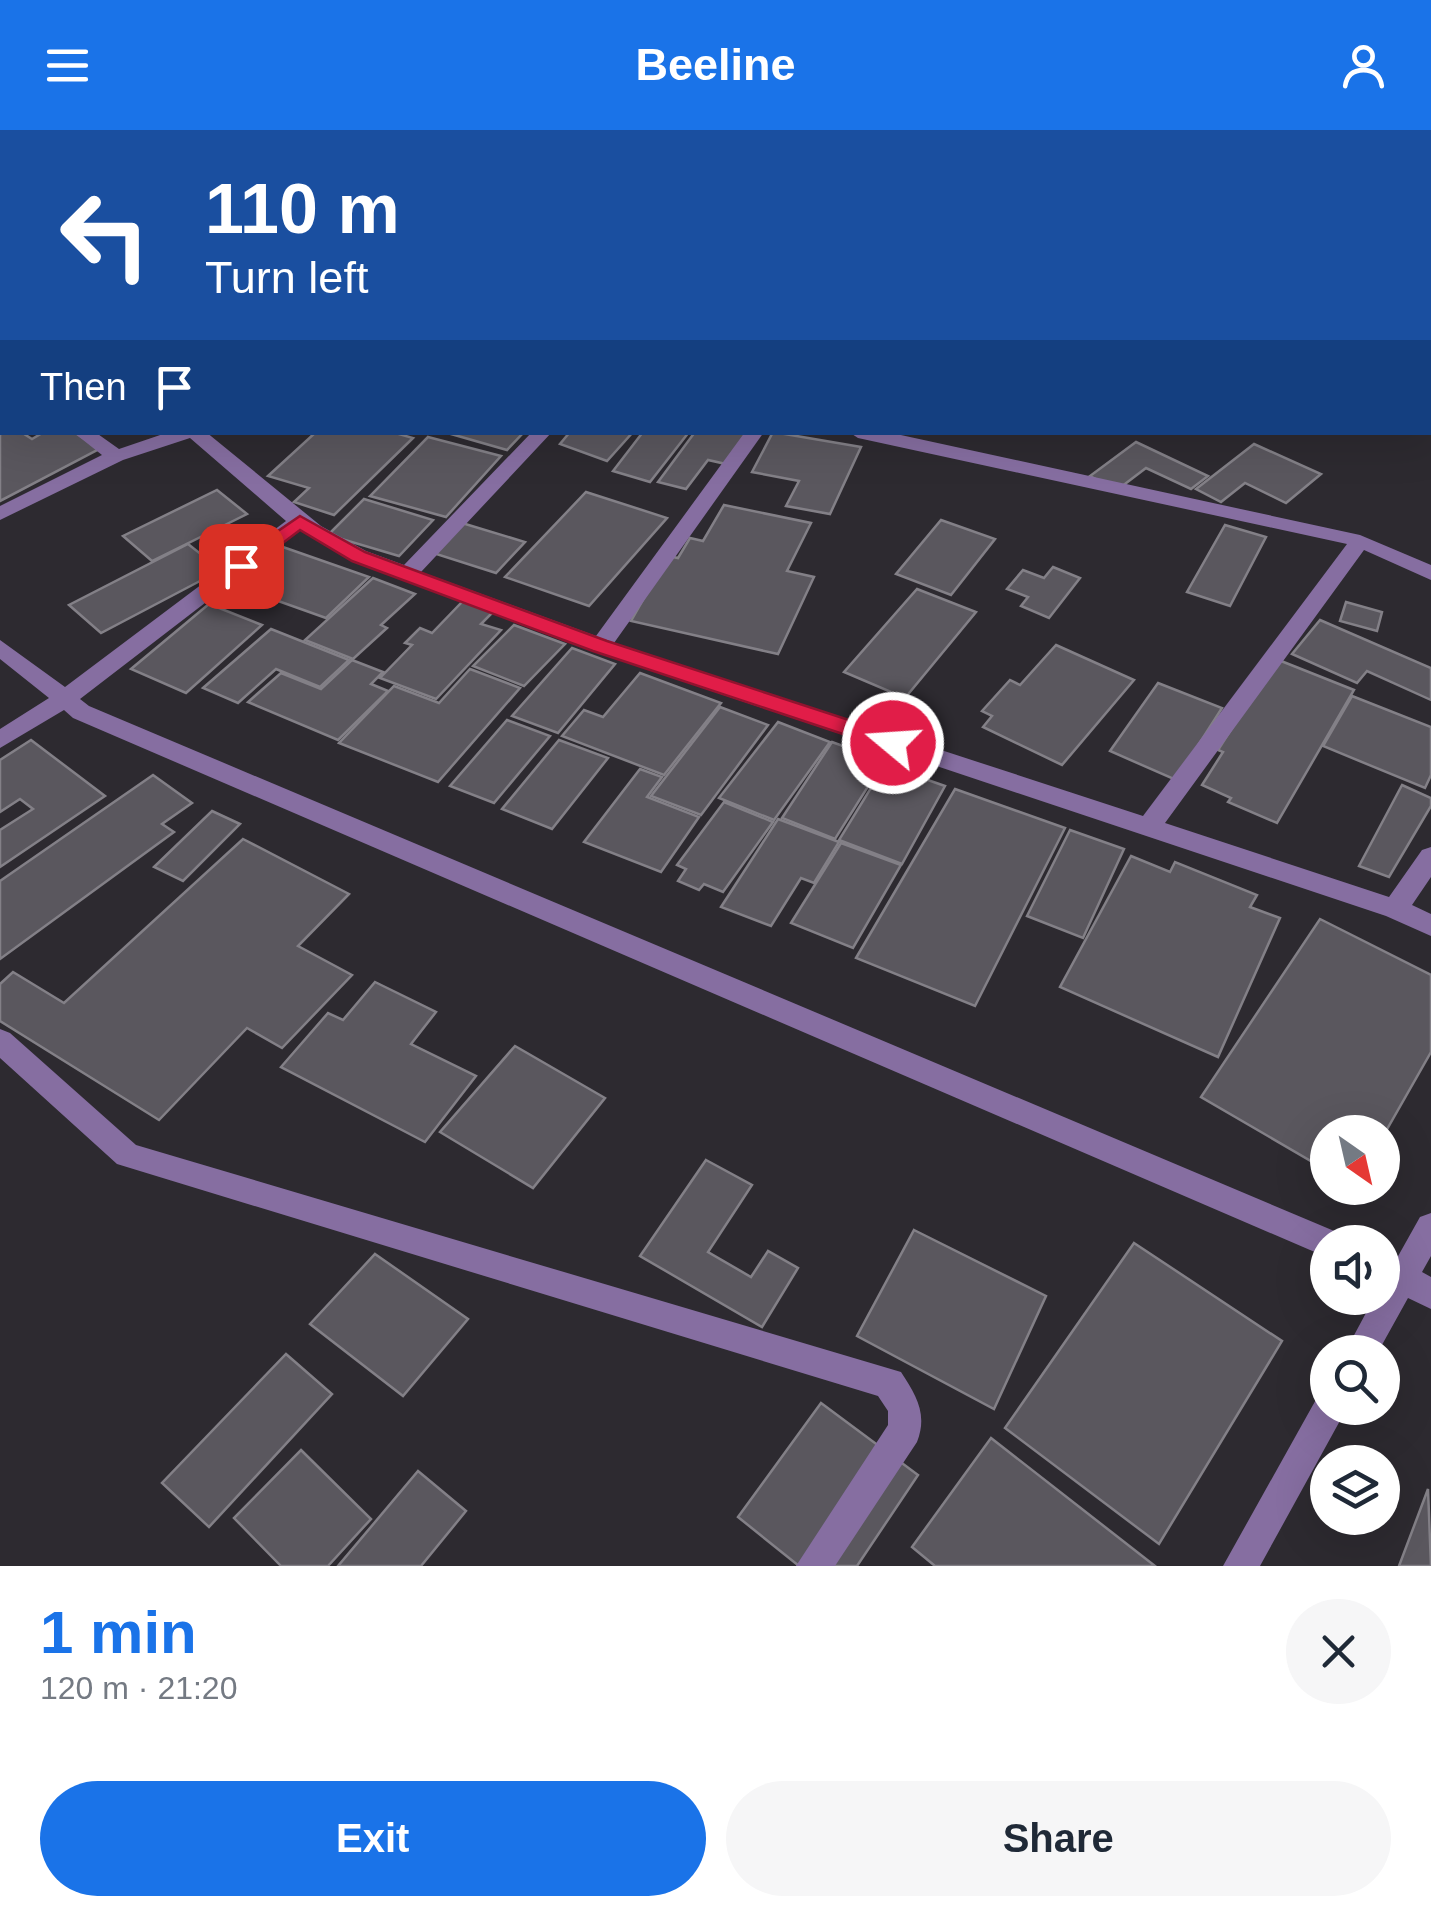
<!DOCTYPE html>
<meta charset="utf-8">
<style>
:root{--surface:#fff;--page:#f6f6f7;--text:#1f2937;--muted:#747a83;--accent:#1a73e8}
body{margin:0;font-family:Arial,sans-serif;background:var(--page);color:var(--text);height:100vh;display:flex;flex-direction:column;font-size:38px;white-space:nowrap}
*{box-sizing:border-box;margin:0}
p{font-size:32px;color:var(--muted)}
.icon{flex:none;width:55px;height:55px;fill:none;stroke:currentColor;stroke-width:2;stroke-linecap:round;stroke-linejoin:round}
.map{position:relative;height:1436px;overflow:hidden}
.drawer{display:flex;flex-direction:column;background:var(--surface);flex:1}
.drawer>*{flex:none}
.hud{position:absolute;left:0px;top:0px;width:1432px;height:305px;box-shadow:0 10px 40px #0002;background:#1a4fa0;color:#fff;overflow:hidden}
.needle{width:65px;rotate:146deg}
.buttons{position:absolute;left:1310px;top:985px;display:grid;gap:20px}
.buttons a{display:grid;place-items:center;width:90px;height:90px;border-radius:50%;background:var(--surface);box-shadow:0 10px 40px #0002;font-size:50px}
.pin{position:absolute;display:grid;place-items:center;width:85px;height:85px;color:#fff;margin:-42px;border-radius:20px;box-shadow:0 5px 15px #0006}
.me{position:absolute;width:110px;margin:-55px;rotate:288deg;stroke-linejoin:round;filter:drop-shadow(0 0 8px #0008)}
.turn{display:flex;align-items:center;gap:35px;height:210px;padding:0 40px;font-size:45px}
.turn .icon{width:130px;height:130px;stroke-width:2.5}
.turn b{display:block;font-size:70px;line-height:85px}
.then{display:flex;align-items:center;height:95px;padding:0 40px;background:#0003;gap:20px;font-size:38px}
.round{display:grid;place-items:center;flex:none;width:105px;height:105px;border-radius:52px;background:var(--page)}
.headline{display:flex;align-items:center;justify-content:space-between;height:170px;padding:0 40px}
h1{font-size:60px;font-weight:600;line-height:75px;color:var(--accent)}
.cta{display:flex;gap:20px;margin-top:auto;padding:20px 40px}
.cta a{flex:1;height:115px;border-radius:60px;background:var(--accent);color:#fff;font-size:40px;font-weight:600;line-height:115px;text-align:center}
.cta a+a{background:var(--page);color:var(--text)}
header{display:flex;justify-content:space-between;align-items:center;height:130px;padding:0 40px;background:var(--accent);color:#fff;font-size:45px;font-weight:600}
.map>svg:first-child{display:block}
</style>
<header><svg class="icon" aria-label="menu" viewBox="0 0 24 24"><path d="M4 6h16M4 12h16M4 18h16"/></svg>Beeline<svg class="icon" aria-label="person" viewBox="0 0 24 24"><circle cx="12" cy="8" r="4"/><path d="M4 21q1-7 8-7t8 7"/></svg></header>
<div class="map">
<svg width="1431" height="1436" viewBox="0 0 1431 1436">
<rect width="100%" height="100%" fill="#2d2a30"/>
<!-- building -->
<g fill="#5a575e" stroke="#838087" stroke-width="2.5">
<path d="M21,302L32,309L44,302H74L99,319L0,371V304Z"/>
<path d="M316,302H392L413,308L334,385L294,372L309,358L268,346Z"/>
<path d="M444,302H524L507,320Z"/>
<path d="M570,302H633L607,331L560,314Z"/>
<path d="M643,302H689L650,352L613,341Z"/>
<path d="M695,302H749L726,334L708,330L686,359L658,352Z"/>
<path d="M773,302L861,317L830,384L786,376L799,351L752,342Z"/>
<path d="M428,307L501,326L446,387L370,366Z"/>
<path d="M1136,312L1208,346L1191,359L1146,338L1117,360L1090,346Z"/>
<path d="M1254,314L1321,344L1286,373L1245,353L1221,372L1196,359Z"/>
<path d="M217,360L247,384L152,431L123,406Z"/>
<path d="M586,362L667,388L589,476L505,447Z"/>
<path d="M364,369L433,390L399,426L328,405Z"/>
<path d="M724,375L811,393L787,441L814,447L778,524L631,491L668,426L678,428L690,408L703,411Z"/>
<path d="M941,390L995,409L951,465L896,444Z"/>
<path d="M462,393L525,412L496,443L433,423Z"/>
<path d="M1225,395L1266,407L1230,476L1187,462Z"/>
<path d="M188,414L207,429L235,422L238,431L101,503L69,475Z"/>
<path d="M280,416L369,447L326,488L236,456Z"/>
<path d="M1053,437L1080,448L1049,488L1021,476L1028,467L1007,459L1023,440L1044,448Z"/>
<path d="M373,448L415,464L381,495L387,498L353,529L305,510Z"/>
<path d="M917,459L976,482L905,568L844,542Z"/>
<path d="M463,471L493,482L481,494L501,500L436,569L380,548L412,515L405,513L420,498L432,503Z"/>
<path d="M1346,472L1382,482L1377,501L1340,491Z"/>
<path d="M209,474L262,495L186,563L131,539Z"/>
<path d="M1320,490L1431,538V570L1367,541L1357,553L1292,524Z"/>
<path d="M514,495L565,514L524,556L473,536Z"/>
<path d="M271,499L349,530L320,557L276,539L238,573L203,558Z"/>
<path d="M1056,515L1134,550L1062,635L983,597L992,586L982,581L1010,550L1020,555Z"/>
<path d="M572,518L615,534L558,603L512,586Z"/>
<path d="M1276,529L1354,560L1277,693L1228,672L1231,668L1202,655L1223,622L1218,620Z"/>
<path d="M352,530L383,542L371,554L388,561L338,610L248,572L281,543L321,559Z"/>
<path d="M470,539L520,558L438,652L339,613L394,556L439,573Z"/>
<path d="M640,543L721,573L664,645L562,606L584,580L603,587Z"/>
<path d="M1158,553L1222,578L1176,650L1110,621Z"/>
<path d="M1352,566L1431,597V645L1425,658L1323,616Z"/>
<path d="M720,577L768,595L701,685L651,666Z"/>
<path d="M507,590L550,606L494,673L450,656Z"/>
<path d="M778,592L830,612L774,690L719,668Z"/>
<path d="M31,610L105,666L0,737V700L33,679L20,669L0,682V630Z"/>
<path d="M559,610L608,628L552,699L502,679Z"/>
<path d="M832,612L884,631L835,709L782,688Z"/>
<path d="M885,635L945,656L902,734L839,710Z"/>
<path d="M640,639L662,647L647,667L699,687L661,742L584,712Z"/>
<path d="M153,645L192,673L162,694L174,702L0,829V751Z"/>
<path d="M1402,655L1431,668V676L1389,747L1359,736Z"/>
<path d="M955,659L1065,698L975,876L856,828Z"/>
<path d="M724,672L773,692L723,762L704,754L699,760L678,751L686,739L677,735Z"/>
<path d="M212,681L240,694L183,751L154,737Z"/>
<path d="M778,689L839,712L814,753L801,748L771,796L721,777Z"/>
<path d="M1070,700L1124,719L1083,808L1027,786Z"/>
<path d="M243,709L349,764L298,816L352,845L282,918L247,898L159,990L0,891V854L13,842L64,873Z"/>
<path d="M841,713L901,735L853,818L791,793Z"/>
<path d="M1131,726L1170,742L1175,732L1257,765L1250,777L1280,788L1218,927L1060,857Z"/>
<path d="M1320,789L1431,845V922L1382,1008V1002H1328V1041L1201,967Z"/>
<path d="M375,852L436,882L411,914L476,946L425,1012L281,937L328,883L343,890Z"/>
<path d="M515,916L605,968L533,1058L440,1002Z"/>
<path d="M706,1030L752,1055L708,1122L751,1147L768,1121L798,1138L762,1197L640,1126Z"/>
<path d="M914,1100L1046,1166L994,1279L857,1206Z"/>
<path d="M1134,1113L1282,1211L1159,1414L1005,1298Z"/>
<path d="M375,1124L468,1189L403,1266L310,1194Z"/>
<path d="M286,1224L332,1264L209,1397L162,1353Z"/>
<path d="M821,1273L918,1345L857,1436H799L738,1387Z"/>
<path d="M991,1308L1155,1436H935L912,1417Z"/>
<path d="M301,1320L371,1389L328,1436H281L234,1388Z"/>
<path d="M418,1341L466,1381L421,1436H338Z"/>
<path d="M1428,1359L1431,1436H1399Z"/>
</g>
<g fill="none" stroke-linecap="round" stroke-linejoin="round">
<!-- minor -->
<g fill="#866ea1" fill-rule="evenodd">
<path d="M561,0H589L590,2H562Z"/>
<path d="M1225,0H1243L1244,2H1226Z"/>
<rect x="0" y="13" width="2" height="8"/>
<path d="M1431,37V47L1430,48V38Z"/>
<rect x="1430" y="219" width="1" height="10"/>
<rect x="0" y="241" width="2" height="12"/>
<path d="M73,302H95L119,319L169,302H206L321,396L366,421L404,435L532,302H552L421,442L596,506L745,302H764L614,513L1143,686L1347,414L858,308L849,302H887L1360,405L1431,435V450L1364,420L1165,693L1389,767L1422,720L1431,717V747L1412,775L1431,784V806L1386,786L592,521L352,431L300,400L80,569L89,576L1339,1103L1343,1112H1328V1127L1317,1123L73,588L64,580L0,618V599L49,568L0,529V510L65,557L286,391L190,308L123,330L0,390V376L102,325Z"/>
<path d="M0,899L10,903L136,1015L901,1242C916,1265 928,1284 917,1312L835,1436H796L888,1295V1281L878,1266L117,1034L0,928Z"/>
<path d="M1431,1083V1126L1422,1142L1431,1147V1179L1408,1168L1378,1222H1345L1374,1168H1382V1122L1397,1128L1420,1087Z"/>
<path d="M1328,1263V1278H1347L1260,1436H1223L1318,1266Z"/>
</g>
</g>
<!-- route -->
<path fill="#e11d48" stroke="#92132f" stroke-width="2.5" d="M300,386L365,422L607,511L901,607L904,613L893,620L885,618L593,521L352,431L300,400L247,440H234V431Z"/>
</svg>
<div class="buttons">
<a><svg class="needle" viewBox="-14 -14 28 28"><path d="M0-13l5 13h-10z" fill="#e53935"/><path d="M0 13l5-13h-10z" fill="#747a83"/></svg></a>
<a><svg class="icon" aria-label="sound" viewBox="0 0 24 24"><path d="M4 9h4l5-4v14l-5-4H4zM17 9q2 3 0 6"/></svg></a>
<a><svg class="icon" aria-label="search" viewBox="0 0 24 24"><circle cx="10" cy="10" r="6"/><path d="M15 15l6 6"/></svg></a>
<a><svg class="icon" aria-label="layers" viewBox="0 0 24 24"><path d="M12 4l9 5-9 5-9-5zM3 14l9 5 9-5"/></svg></a>
</div>
<div class="pin" style="left:241px;top:436px;background:#d93025"><svg class="icon" aria-label="arrive" viewBox="0 0 24 24"><path d="M6 21V4h12l-3 4 3 4H6"/></svg></div>
<svg class="me" style="left:893px;top:613px" viewBox="-20 -20 40 40"><circle r="17" fill="#e11d48" stroke="#fff" stroke-width="3"/><path d="M0-11L8 9 0 5-8 9z" fill="#fff"/></svg>
<div class="hud">
<div class="turn"><svg class="icon" aria-label="left" viewBox="0 0 24 24"><path d="M17 20v-9H6M10 6l-5 5 5 5"/></svg><div><b>110 m</b>Turn left</div></div>
<div class="then">Then<svg class="icon" aria-label="arrive" viewBox="0 0 24 24"><path d="M6 21V4h12l-3 4 3 4H6"/></svg></div>
</div>
</div>
<section class="drawer">
<div class="headline"><div><h1>1 min</h1><p>120 m · 21:20</p></div><a class="round"><svg class="icon" aria-label="close" viewBox="0 0 24 24"><path d="M6 6l12 12M18 6L6 18"/></svg></a></div>
<div class="cta"><a>Exit</a><a>Share</a></div>
</section>
